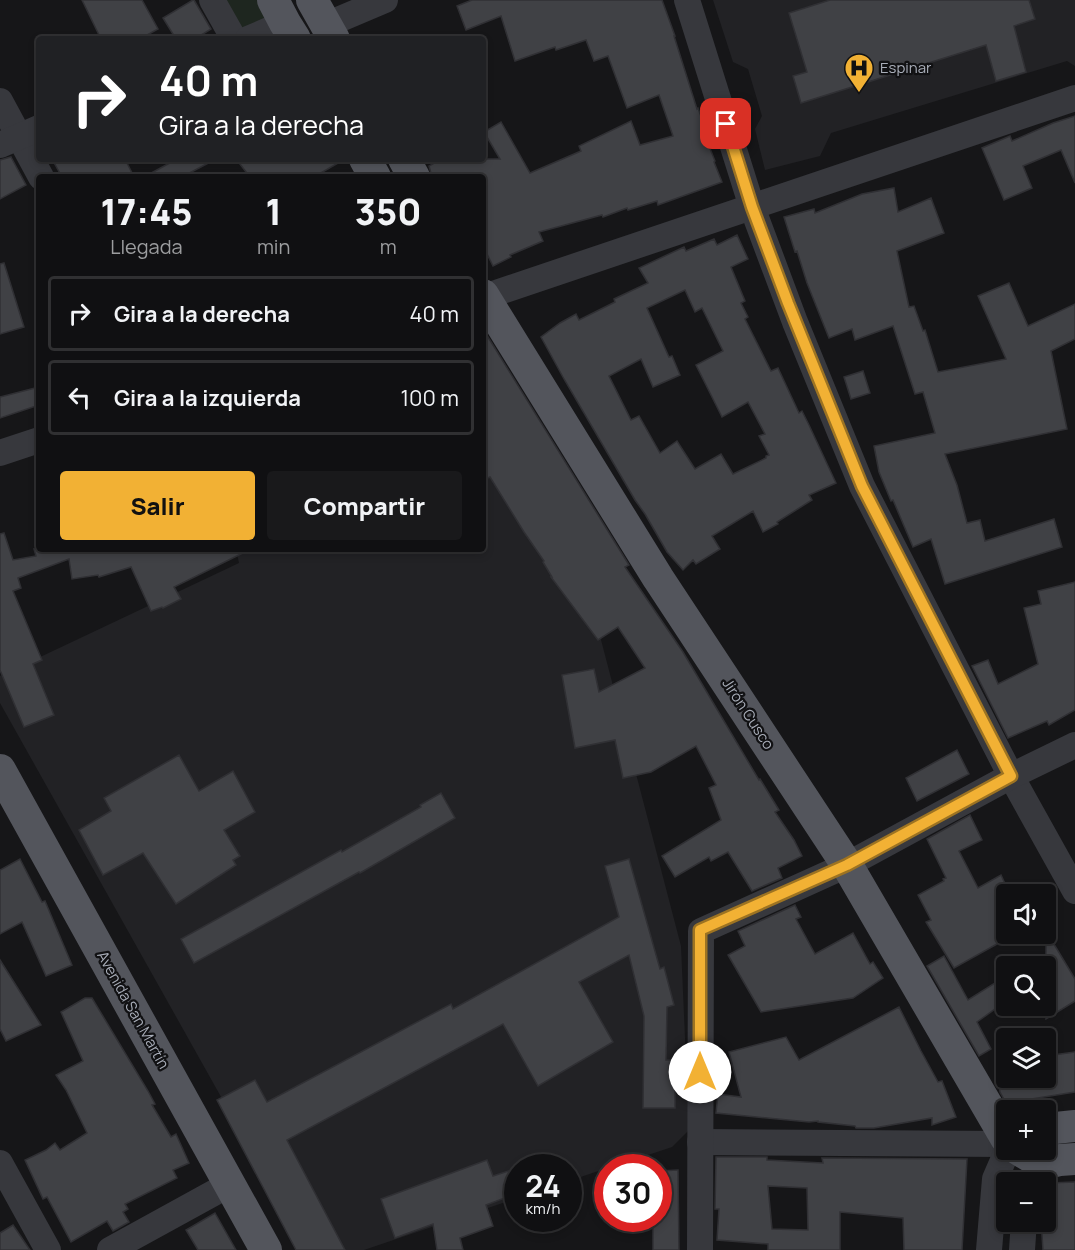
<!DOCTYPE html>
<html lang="es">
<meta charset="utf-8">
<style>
:root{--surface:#101012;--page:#19191b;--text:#f1f3f6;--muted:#9c9d9f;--line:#303032;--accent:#f2b134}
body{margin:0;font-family:Manrope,sans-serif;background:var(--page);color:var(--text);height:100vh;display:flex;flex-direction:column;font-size:22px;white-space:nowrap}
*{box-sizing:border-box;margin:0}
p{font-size:20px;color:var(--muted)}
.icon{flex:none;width:33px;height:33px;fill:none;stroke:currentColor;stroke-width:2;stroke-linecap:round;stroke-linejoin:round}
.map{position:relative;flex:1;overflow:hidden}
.panel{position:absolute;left:36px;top:174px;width:450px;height:378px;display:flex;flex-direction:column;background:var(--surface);border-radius:6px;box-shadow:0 3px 9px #0003,0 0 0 2px var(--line)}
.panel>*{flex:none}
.top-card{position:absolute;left:36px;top:36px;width:450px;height:126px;border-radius:6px;box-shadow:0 3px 9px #0003,0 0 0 2px var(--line);background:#202124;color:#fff;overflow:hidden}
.buttons{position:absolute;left:996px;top:884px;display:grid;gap:12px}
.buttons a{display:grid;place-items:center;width:60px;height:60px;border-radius:6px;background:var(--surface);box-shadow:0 3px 9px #0003,0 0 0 2px var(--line);font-size:30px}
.speed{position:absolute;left:504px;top:1154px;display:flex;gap:12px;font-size:30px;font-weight:700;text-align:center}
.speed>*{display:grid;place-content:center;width:78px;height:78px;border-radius:50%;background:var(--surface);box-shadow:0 3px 9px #0003,0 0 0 2px var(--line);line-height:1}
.speed small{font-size:15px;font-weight:400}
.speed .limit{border:9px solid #d22;background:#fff;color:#111}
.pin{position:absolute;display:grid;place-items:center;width:51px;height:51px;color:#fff;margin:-26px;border-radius:12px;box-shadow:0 3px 9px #0006}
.me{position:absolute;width:66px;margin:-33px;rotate:0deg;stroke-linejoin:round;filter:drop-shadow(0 0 4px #0008)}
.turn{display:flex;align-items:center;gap:21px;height:126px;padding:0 24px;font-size:27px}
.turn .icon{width:78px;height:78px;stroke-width:2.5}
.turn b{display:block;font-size:42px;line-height:51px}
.eta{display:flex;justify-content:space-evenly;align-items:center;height:102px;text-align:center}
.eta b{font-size:36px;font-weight:800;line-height:42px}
.primary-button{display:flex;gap:12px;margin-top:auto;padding:12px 24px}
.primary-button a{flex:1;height:69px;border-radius:6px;background:var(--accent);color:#111;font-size:24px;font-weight:800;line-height:69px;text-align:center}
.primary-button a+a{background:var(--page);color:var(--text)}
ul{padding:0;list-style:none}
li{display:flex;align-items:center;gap:18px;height:75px;margin:0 12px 9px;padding:0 12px;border:3px solid var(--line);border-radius:6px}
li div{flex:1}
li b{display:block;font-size:22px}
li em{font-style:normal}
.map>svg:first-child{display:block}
</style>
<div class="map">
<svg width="1075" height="1250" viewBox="0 0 1075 1250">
<rect width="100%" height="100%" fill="#161618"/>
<!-- built -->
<g fill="#222225">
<path d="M713,0H1075V66L1067,61L831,133L820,156L765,170L755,129L762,116L748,69L733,62Z"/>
<path d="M483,447L600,636L681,946L689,1130L672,1147L612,1167H608L607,1168L569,1181L568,1167H518L517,1198L364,1250H307L0,703V676L239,563L236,549H483Z"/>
</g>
<!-- park -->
<path fill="#1e261f" d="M219,0H265L272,16L237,32Z"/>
<!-- building -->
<g fill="#404145" stroke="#303034" stroke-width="1.5" fill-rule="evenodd">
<path d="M82,0H142L158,29L140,39H101Z"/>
<path d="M193,0H194L211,29L195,39H176L163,18Z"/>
<path d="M472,0H662L675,36H674L697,109L698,108L704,125L701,126L715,161L714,162L722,182L658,205L657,201L628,210L627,208L603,217L602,215L539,232L543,241L510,255L511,257L493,266L483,246V177H432L429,166L441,159H500L484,132L501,122L530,173L581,151L579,146L631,121L640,145L673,136L659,95L627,108L608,56L594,61L586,40L556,50L555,47L515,61L501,16L466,30L457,6Z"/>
<path d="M830,0H1029L1035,19L1014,26L1026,72L996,81L986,45L801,103L793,76L807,72L789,13Z"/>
<path d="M1075,116V183L1061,150L1023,166L1032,188L1004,200L982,148L1010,136L1012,141L1053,123Z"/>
<path d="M11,157L26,185L0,199V160Z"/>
<path d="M52,159H125L134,177H62Z"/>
<path d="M177,159H216L182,177H144Z"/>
<path d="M236,159H345L314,177H250Z"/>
<path d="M894,188L898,212L931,198L944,233L897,251L909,307L914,306L923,331L925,330L938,372L1006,359L978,296L1009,283L1028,326L1075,304V339L1051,351L1067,429L945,454L957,485L967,523L980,520L985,541L1054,519L1062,547L945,584L931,539L913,547L893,500L891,501L879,472L874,446L935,433L923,392L915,394L893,326L855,340L852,329L829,338L807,283L797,251L795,252L784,217L814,209L815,213L862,194Z"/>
<path d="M737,235L748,259L731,267L745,301L741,303L748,317L745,319L771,371L778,368L799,413L802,411L809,425L836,483L809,495L812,500L777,522L778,524L763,532L753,511L712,536L720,549L696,564L693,560L683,570L667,552L645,514L635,500L564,379L541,337L560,323L576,314L579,320L615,302L614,299L648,283L639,268L684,247L686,251L714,239L717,245ZM685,290L695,312L702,308L723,351L696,365L722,417L748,402L765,434L759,436L769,455L766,456V458L733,474L721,454L695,469L677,441L660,453L639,416L631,420L609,376L641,359L653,387L680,375L672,356L669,357L647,308Z"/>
<path d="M4,263L24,327L0,334V264Z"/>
<path d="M483,329L629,565L625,567L683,652L759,780L760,779L779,810L775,812L794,840L802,856L778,868L782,878L752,891L728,852L711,861L709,857L675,877L662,856L721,820L709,788L716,785L696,746L651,772L623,778L615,740L575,748L562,675L594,669L599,692L645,668L618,627L598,640L551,577H552L543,562L544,561L524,532L490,477L483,480Z"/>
<path d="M863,371L870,393L851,399L844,377Z"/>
<path d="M39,387V405L0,418V397Z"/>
<path d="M4,533L13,560L36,556L34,549H251L174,587L181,599L163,608L162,607L151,611L131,567L99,577L98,575L72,579L69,559L18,578L21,588L13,591L42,660L33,664L54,715L24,727L0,670V534Z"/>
<path d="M1075,582V710L1049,725L1047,721L1008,738L972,666L988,660L998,684L1038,664L1024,608L1041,604L1038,591Z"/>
<path d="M957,750L969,774L917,801L906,778Z"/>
<path d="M179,755L199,791L233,771L255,812L224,830L240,856L233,860L236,865L176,904L143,853L103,875L79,830L111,811L104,798Z"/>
<path d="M441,793L455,818L360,873L359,872L194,963L181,939L341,850L342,852L421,807L420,805Z"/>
<path d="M970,815L982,840L959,851L978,888L1001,875L1006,886V939L954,968L926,922L931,920L918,895L944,881L943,879L946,878L927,839Z"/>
<path d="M20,859L42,902L45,901L72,965L46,976L22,922L0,934V870Z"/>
<path d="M629,859L660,969L664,967L674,1005L667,1007L666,1060H675V1108H643L644,1016L629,955L579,982L613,1042L538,1086L503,1024L287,1140L345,1250H296L217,1100L255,1080L267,1102L451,1004L453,1009L619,917L605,866Z"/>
<path d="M795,905L801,917L796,919L815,954L853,933L870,964L873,962L883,978L853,998L761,1012L728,955L745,946L738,931Z"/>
<path d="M1046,931L1075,979V1001L1046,1019Z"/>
<path d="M944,956L968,1000L1006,976V1001L977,1022L991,1049L979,1056L927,966Z"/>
<path d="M0,960L41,1025L6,1041L0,1029Z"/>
<path d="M85,998H92L148,1091L155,1104L152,1105L171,1137L176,1134L189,1163L173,1170L177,1178L125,1204L128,1209L123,1212L129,1222L113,1231L107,1221L71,1242L47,1197L43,1199L25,1160L46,1150L55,1143L60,1150L87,1133L66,1090L56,1075L83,1061L61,1012Z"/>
<path d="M899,1007L921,1051L938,1082L942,1081L956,1117L932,1125V1118L874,1128H856L855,1126L818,1122V1121L809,1122L716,1113L718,1094L741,1097L729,1052L786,1037L799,1060Z"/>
<path d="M1075,1052V1092L1006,1103L1000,1092L998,1077H1046V1056Z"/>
<path d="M716,1157H767V1160L823,1163L822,1158L967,1159L962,1250H904L903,1218L840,1212V1250H768V1244L717,1240L719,1209H715ZM768,1186L807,1188L808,1230L772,1229Z"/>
<path d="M487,1160L493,1176L518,1168V1193L486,1205L493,1226L460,1238L463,1250H437L433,1224L395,1238L381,1199Z"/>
<path d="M678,1170L679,1250H653V1218H658V1171Z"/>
<path d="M1075,1182V1250H1043L1041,1221H1046V1186L1048,1183Z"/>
<path d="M215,1213L236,1250H198L186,1230Z"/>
<path d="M13,1225L30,1250H0V1233Z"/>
</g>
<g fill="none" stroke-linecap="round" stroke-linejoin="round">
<!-- minor -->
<g stroke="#37383d" stroke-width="26">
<path d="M212,0L234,39"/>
<path d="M687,0L752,207L795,322L862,486L1011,776L1075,891"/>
<path d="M326,25L385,0"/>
<path d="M248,39L285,23"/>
<path d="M0,101L41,177"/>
<path d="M0,145L39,128"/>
<path d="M484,297L1075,98"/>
<path d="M0,453L39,440"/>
<path d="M700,1142L1006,1144"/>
<path d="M0,1163L48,1250"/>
<path d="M1030,1182L1043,1164"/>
<path d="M110,1250L230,1184"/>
<path d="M700,1250L701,931L847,865L1011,776L1075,745"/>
<path d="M989,1250L995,1179L1008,1149"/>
<path d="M1022,1250L1024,1221"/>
</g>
<!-- major -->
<g stroke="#53555c" stroke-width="32">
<path d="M273,0L285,23L295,39"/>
<path d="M312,0L334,39"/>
<path d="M365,159L375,177"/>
<path d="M404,159L414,177"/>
<path d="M483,295L658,578L847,865L1006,1138"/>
<path d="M0,770L266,1250"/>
<path d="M1046,1129L1075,1126"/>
<path d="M1018,1149L1043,1164L1060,1160L1075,1159"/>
</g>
</g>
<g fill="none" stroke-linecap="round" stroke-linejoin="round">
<!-- route casing -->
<g stroke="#9d7322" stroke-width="15">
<path id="route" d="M700,1072V930L847,865L1011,776L862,486L788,303L752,207L726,124"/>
</g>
<!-- route -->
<use href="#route" stroke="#f2b134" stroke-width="10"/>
</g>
<!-- icons -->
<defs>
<g id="hospital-pin" transform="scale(1.5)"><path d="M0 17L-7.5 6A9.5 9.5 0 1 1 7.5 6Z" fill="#f2b134" stroke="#111113"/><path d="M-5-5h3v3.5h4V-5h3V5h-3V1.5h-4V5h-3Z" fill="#111"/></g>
</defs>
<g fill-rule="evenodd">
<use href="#hospital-pin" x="859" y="68"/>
</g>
<g text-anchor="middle" stroke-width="4.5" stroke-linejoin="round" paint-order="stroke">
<!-- poi labels -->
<g font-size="15" fill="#a8adb8" stroke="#111113" text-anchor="start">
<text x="880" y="73">Espinar</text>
</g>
<!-- street labels -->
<g font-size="15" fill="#a8adb8" stroke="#111113">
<text transform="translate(748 714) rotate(57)" y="5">Jirón Cusco</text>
<text transform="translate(133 1010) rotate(61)" y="5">Avenida San Martín</text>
</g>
</g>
</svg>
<div class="buttons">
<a><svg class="icon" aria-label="sound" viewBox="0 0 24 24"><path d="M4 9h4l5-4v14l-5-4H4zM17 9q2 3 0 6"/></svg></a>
<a><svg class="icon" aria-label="search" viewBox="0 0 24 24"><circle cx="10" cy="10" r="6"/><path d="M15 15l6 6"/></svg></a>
<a><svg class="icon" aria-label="layers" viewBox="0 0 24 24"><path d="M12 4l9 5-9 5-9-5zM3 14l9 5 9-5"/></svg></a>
<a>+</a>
<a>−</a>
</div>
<div class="speed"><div>24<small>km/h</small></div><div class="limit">30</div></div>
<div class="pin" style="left:726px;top:124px;background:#d93025"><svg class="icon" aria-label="arrive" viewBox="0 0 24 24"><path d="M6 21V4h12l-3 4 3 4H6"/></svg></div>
<svg class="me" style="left:700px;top:1072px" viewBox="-20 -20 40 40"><circle r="19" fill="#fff"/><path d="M0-13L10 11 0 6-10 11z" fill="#f2b134"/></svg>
<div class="top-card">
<div class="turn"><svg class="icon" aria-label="right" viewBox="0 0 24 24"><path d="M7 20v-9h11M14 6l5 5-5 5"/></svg><div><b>40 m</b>Gira a la derecha</div></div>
</div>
<section class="panel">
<div class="eta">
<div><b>17:45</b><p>Llegada</p></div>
<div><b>1</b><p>min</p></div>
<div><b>350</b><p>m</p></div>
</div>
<ul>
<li><svg class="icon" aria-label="right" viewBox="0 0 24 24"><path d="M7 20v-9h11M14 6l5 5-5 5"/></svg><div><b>Gira a la derecha</b></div><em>40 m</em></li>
<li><svg class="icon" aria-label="left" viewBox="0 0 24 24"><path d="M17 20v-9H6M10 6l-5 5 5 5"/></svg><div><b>Gira a la izquierda</b></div><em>100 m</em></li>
</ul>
<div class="primary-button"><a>Salir</a><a>Compartir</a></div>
</section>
</div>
